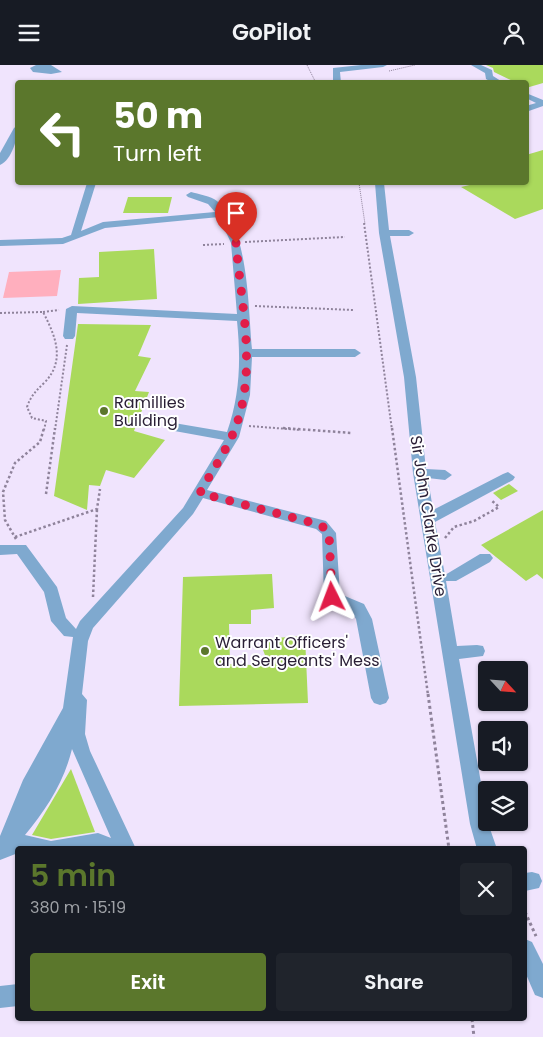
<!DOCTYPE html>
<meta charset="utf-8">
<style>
:root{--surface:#171b24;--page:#20242c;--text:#f1f3f6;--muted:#9ea1a6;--accent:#5b772c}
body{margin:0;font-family:Poppins,sans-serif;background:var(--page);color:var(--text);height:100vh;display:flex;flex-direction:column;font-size:19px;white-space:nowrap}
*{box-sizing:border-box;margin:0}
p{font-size:16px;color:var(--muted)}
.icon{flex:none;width:28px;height:28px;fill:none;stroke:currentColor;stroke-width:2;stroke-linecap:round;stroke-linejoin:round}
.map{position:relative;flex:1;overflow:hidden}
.panel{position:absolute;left:15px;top:781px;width:512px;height:175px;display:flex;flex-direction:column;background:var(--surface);border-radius:5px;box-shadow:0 1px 4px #0004}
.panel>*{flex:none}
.banner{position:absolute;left:15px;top:15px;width:514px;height:105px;border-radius:5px;box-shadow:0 1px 4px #0004;background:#5b772c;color:#fff;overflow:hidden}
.needle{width:32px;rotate:116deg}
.fabs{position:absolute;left:478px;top:596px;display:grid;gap:10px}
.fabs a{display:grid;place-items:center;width:50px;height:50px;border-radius:5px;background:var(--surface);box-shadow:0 1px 4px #0004;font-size:25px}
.pin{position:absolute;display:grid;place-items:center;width:42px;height:42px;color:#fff;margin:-51px -21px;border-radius:50% 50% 50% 0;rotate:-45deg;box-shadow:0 0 5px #0007}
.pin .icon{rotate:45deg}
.me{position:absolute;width:55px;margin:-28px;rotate:357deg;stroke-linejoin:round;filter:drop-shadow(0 0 4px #0008)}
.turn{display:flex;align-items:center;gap:18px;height:105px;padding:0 15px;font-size:22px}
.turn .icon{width:65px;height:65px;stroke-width:2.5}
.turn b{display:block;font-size:35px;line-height:42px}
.round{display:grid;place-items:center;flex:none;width:52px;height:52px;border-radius:5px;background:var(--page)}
.head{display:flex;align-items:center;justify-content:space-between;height:85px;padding:0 15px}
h1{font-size:30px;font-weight:600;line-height:38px;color:var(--accent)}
.primary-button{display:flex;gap:10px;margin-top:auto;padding:10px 15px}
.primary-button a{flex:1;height:58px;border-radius:5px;background:var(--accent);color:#fff;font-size:20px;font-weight:600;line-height:58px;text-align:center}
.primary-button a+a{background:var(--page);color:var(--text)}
header{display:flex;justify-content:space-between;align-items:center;height:65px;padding:0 15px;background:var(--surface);font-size:22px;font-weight:600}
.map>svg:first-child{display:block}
</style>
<header><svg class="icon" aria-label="menu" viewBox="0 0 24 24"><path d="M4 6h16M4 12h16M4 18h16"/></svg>GoPilot<svg class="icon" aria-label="person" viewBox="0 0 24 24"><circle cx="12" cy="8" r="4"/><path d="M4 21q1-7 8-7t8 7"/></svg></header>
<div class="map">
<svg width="543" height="972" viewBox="0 0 543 972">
<rect width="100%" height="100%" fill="#f0e4fd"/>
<!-- green -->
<path fill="#ffafbe" d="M61,205L57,231L3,233L9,207Z"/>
<!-- building -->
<g fill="#aad95c">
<path d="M486,0H543V18L526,23V18H517L494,7L493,3Z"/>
<path d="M543,85V144L515,154L461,122L478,118H526V90Z"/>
<path d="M128,132H172L168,148H123Z"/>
<path d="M154,184L157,234L78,239L79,213L99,212V187Z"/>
<path d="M78,259L151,260L138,291L151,293L135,326L149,327L134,366L165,375L134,413L106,405L100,421L89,420L87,445L54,431Z"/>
<path d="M509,419L518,426L501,435L493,428Z"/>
<path d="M543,445V514L537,509L526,516L481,480Z"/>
<path d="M272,509L274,543L251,545V559H229L230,599L269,601L259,574L305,571L308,638L179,641L183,512Z"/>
<path d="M71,704L95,767L51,774L32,770Z"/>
</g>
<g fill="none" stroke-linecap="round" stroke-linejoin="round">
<!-- path-far3 -->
<g stroke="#8f839b" stroke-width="1" stroke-dasharray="1 1" stroke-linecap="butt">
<path d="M307,0L316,18"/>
<path d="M389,6L415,0"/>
<path d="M359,118L365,159"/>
</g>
<!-- path-far2 -->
<g stroke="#8f839b" stroke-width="2" stroke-dasharray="2 2" stroke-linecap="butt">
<path d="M364,158L392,365"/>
<path d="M245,177L345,172"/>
<path d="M203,180L224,179"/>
<path d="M255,241L353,245"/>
<path d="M43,247L59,245"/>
<path d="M0,248L43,247C55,270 66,295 45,317C37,325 31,330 27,342L32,353L46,356L44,365"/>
<path d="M249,361L301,365"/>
<path d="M55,365L67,280"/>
</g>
<!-- path-far1 -->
<g stroke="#8f839b" stroke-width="2.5" stroke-dasharray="2.5 2.5" stroke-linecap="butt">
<path d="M283,363L352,368"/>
<path d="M392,363L428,630"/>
<path d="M46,429L55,363"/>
<path d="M15,472L97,444L100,424"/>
<path d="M445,473L454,462L474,456L499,442L491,435"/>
<path d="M16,474L5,455L3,427L15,398L40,377L44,363"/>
<path d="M93,532L97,444"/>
</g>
<!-- path -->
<g stroke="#8f839b" stroke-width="3" stroke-dasharray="3 3" stroke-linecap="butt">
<path d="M428,629L449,784"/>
<path d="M525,847L536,871"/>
<path d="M472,954L474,972"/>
</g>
<!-- minor -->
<g fill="#7fa9cf" fill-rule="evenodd">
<path d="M36,0H51L62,7L51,9L33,7L30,3Z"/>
<path d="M361,0H387L383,2L340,7L341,18H333V3Z"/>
<path d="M471,0H481L492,5L493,11L504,18H493L486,14L485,8Z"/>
<path d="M122,15H128L129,18H121Z"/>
<path d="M526,28L543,35V41L526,47V41L536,38L526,33Z"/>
<path d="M18,60C18,72 12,95 0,100V88L14,63Z"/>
<path d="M87,118H96L81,166L103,157L215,147L208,139L188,132L186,130L191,127C198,129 211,131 217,136C249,164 248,243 252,284H355L361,288L355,292H252L250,330L239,372L207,425L326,456L336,468L340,529L364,539L372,554L389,633L386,638L380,640L374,638L371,633L356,554C349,541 331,544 324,532L322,469L316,464L203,433L193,449L93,563L88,576L82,629L87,635L85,669L90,686L136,784H18V788L0,795V771L23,715L63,643L73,572L64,571L51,556L44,527L17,489L0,490V480H26L57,522L66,553L76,564L80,556L183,443L224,375L169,365L167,362L169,359L174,358L227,367C240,330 241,295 237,256L77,248L75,271L73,274H65L63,271L66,244L72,241L237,249L231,178L219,152L105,163L63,179L0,181V175L62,173L71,170ZM72,684L111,773L98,768L51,776L25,770C46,745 64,717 72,684Z"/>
<path d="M375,118H384L389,165H409L414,168L409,171H390L416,312L426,404L445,405L452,410L445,415L428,413L433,445L503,409L508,407L515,412L513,415L435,457L445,510L480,489H490L493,493L490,497L456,516H446L457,581L477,580L483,581L485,586L483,591L459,594L486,746V758H488L497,784H477L470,759L413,408L404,312L379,168Z"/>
<path d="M532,807L539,809L542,816L539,823L525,826V808Z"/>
<path d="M525,874L532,877L543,899V933L535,930L525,907Z"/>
<path d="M18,919V941L0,943V921Z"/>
</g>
</g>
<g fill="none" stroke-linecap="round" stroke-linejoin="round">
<!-- route -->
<path stroke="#e11d48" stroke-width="9" stroke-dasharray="0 16.2" d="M236,178C241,240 259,311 232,371C223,391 210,409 200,428L321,460L329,468L332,532"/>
</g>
<!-- markers -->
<g fill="#5b772c" stroke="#fff" stroke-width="2">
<circle cx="104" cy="346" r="5"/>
<circle cx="205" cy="586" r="5"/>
</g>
<g text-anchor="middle" stroke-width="4" stroke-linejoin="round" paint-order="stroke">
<!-- poi labels -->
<g font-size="16" fill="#291e35" stroke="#fff" text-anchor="start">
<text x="114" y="343">Ramillies<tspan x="114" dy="18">Building</tspan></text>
<text x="215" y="583">Warrant Officers'<tspan x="215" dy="18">and Sergeants' Mess</tspan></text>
</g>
<!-- street labels -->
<g font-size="16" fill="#291e35" stroke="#fff">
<text transform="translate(429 451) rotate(81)" y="6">Sir John Clarke Drive</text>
</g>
</g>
</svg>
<div class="fabs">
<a><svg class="needle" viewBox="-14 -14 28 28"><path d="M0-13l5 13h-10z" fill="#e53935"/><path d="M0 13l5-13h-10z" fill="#9ea1a6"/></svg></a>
<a><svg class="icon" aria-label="sound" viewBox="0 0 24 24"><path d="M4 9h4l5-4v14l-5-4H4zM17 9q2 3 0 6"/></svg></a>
<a><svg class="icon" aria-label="layers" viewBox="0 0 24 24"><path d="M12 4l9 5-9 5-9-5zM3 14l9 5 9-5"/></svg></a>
</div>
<div class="pin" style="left:236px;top:178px;background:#d93025"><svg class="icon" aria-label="arrive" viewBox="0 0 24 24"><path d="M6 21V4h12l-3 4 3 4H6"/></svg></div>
<svg class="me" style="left:332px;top:532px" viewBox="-20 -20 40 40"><path d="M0-17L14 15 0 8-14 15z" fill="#e11d48" stroke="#fff" stroke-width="4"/></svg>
<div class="banner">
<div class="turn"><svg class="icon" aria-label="left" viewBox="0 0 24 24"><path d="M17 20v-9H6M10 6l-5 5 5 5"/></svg><div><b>50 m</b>Turn left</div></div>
</div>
<section class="panel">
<div class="head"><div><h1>5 min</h1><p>380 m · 15:19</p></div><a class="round"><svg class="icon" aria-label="close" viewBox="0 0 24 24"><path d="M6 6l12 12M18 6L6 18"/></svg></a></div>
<div class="primary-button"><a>Exit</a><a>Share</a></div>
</section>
</div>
